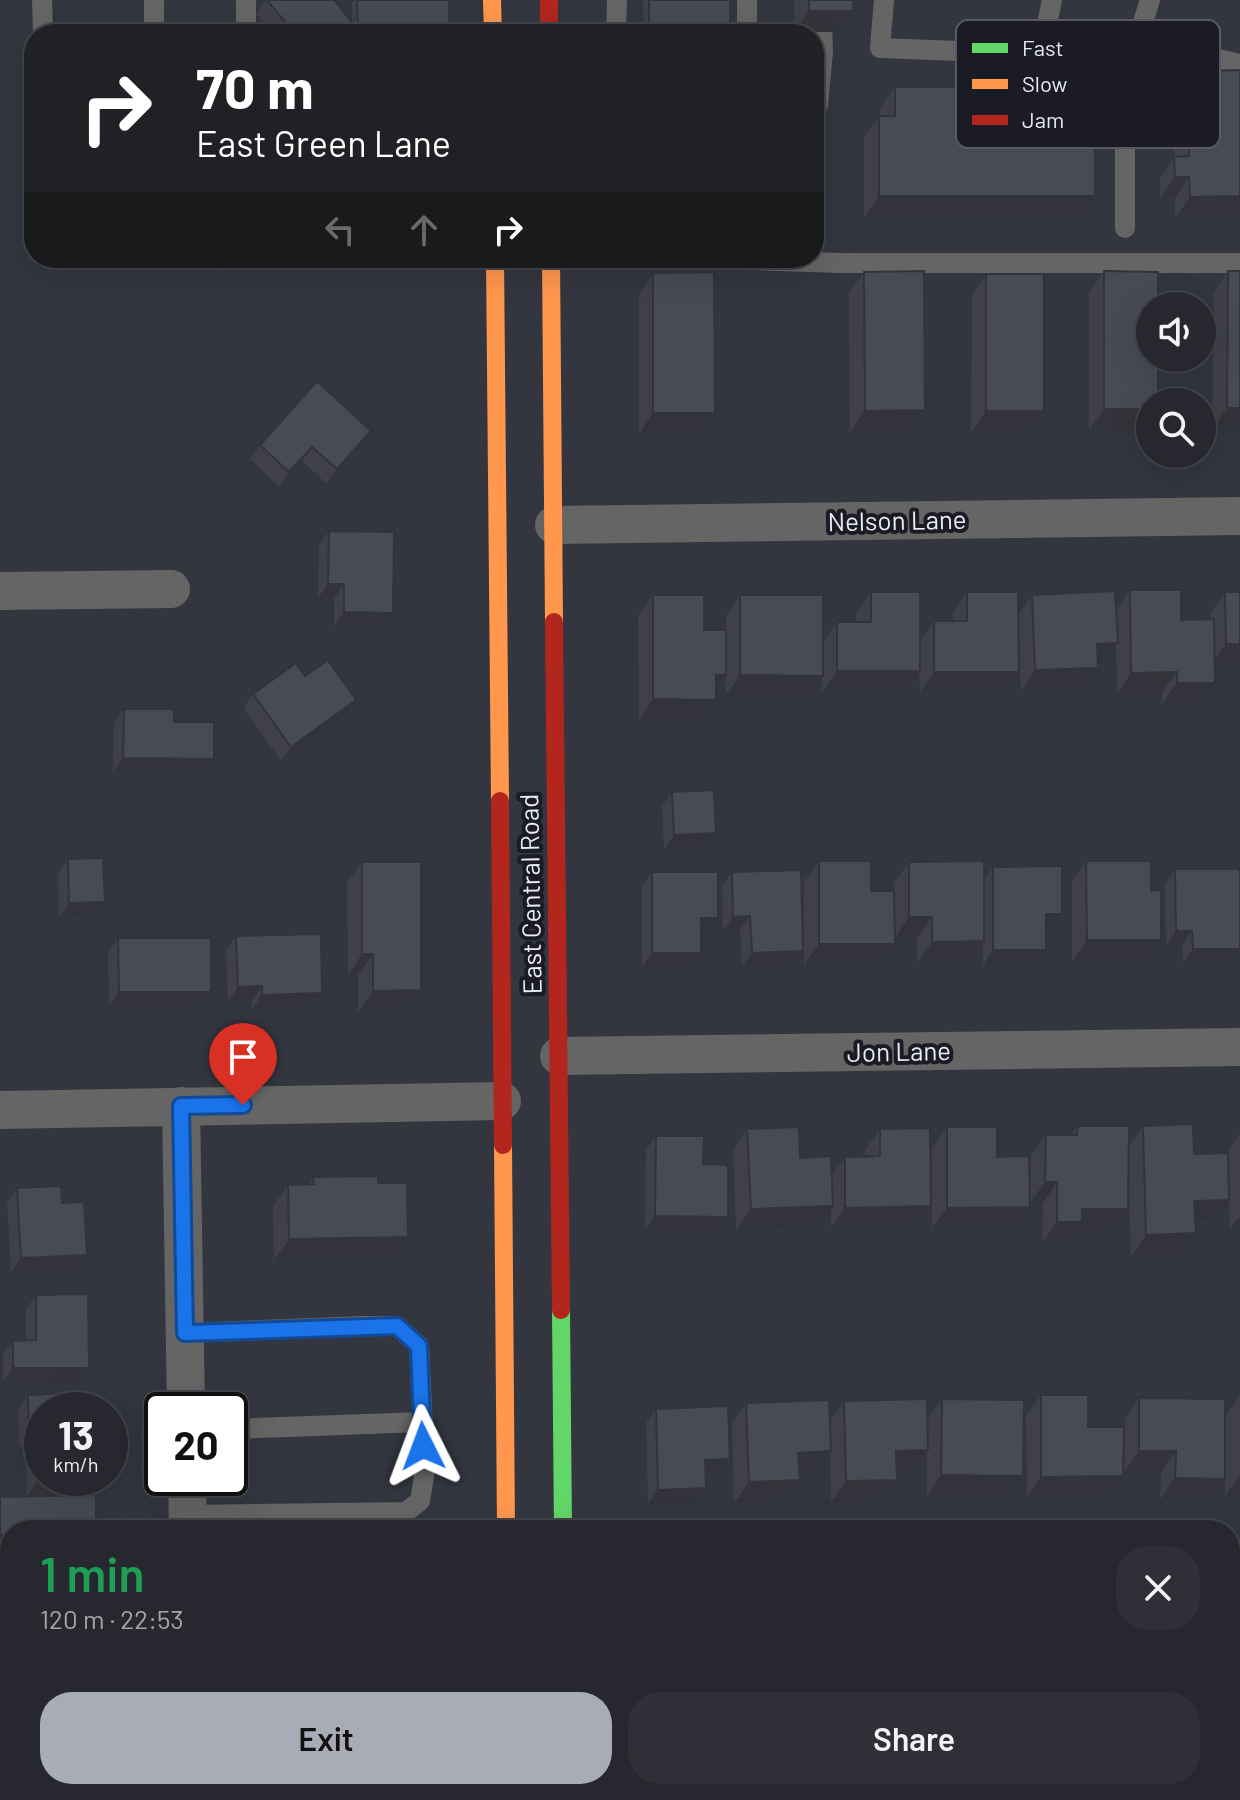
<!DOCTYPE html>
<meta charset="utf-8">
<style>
:root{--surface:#27282f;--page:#2f3037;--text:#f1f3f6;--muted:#a4a6aa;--line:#43444b;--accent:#a9abb6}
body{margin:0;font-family:Barlow,sans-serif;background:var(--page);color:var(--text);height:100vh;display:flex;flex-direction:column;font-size:30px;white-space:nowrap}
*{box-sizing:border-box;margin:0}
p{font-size:26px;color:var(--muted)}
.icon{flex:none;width:44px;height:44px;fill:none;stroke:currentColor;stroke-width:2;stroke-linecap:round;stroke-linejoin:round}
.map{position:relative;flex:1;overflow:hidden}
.side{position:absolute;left:0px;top:1520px;width:1240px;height:280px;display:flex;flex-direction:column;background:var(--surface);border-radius:32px 32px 0 0;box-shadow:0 8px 32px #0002,0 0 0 2px var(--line)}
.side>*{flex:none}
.top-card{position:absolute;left:24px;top:24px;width:800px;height:244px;border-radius:32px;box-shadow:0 8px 32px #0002,0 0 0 2px var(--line);background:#202124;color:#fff;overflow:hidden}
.buttons{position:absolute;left:1136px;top:292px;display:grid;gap:16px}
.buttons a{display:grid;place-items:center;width:80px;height:80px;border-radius:50%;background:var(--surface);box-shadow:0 8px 32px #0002,0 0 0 2px var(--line);font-size:40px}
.speed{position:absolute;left:24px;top:1392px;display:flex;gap:16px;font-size:40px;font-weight:700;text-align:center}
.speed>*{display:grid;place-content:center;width:104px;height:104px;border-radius:50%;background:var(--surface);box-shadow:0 8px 32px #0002,0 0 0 2px var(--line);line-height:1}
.speed small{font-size:20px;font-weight:400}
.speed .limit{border:4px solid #111;border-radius:12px;background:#fff;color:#111}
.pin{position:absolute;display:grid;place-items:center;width:68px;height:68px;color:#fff;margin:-82px -34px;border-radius:50% 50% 50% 0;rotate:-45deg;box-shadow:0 0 8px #0007}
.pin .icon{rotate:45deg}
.me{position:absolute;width:88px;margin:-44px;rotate:357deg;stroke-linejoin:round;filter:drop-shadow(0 0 6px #0008)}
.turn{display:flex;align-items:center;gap:28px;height:168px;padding:0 40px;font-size:36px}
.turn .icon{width:104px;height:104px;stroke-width:2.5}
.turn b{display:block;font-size:56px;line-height:68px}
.lanes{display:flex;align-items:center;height:76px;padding:0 40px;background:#0003;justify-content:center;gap:40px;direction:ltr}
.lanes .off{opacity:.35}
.round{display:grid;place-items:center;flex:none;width:84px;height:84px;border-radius:32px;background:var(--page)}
.head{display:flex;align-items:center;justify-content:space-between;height:136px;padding:0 40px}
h1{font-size:48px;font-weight:600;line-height:60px;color:#1e9e55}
.primary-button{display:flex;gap:16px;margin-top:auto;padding:16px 40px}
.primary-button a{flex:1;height:92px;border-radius:32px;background:var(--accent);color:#111;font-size:32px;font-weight:600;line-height:92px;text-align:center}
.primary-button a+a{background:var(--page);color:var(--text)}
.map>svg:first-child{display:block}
</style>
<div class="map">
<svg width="1240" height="1800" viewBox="0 0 1240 1800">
<rect width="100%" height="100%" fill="#34363f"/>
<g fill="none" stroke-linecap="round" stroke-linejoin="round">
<!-- lane -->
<g stroke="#656565" stroke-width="20">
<path d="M42,0L43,34"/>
<path d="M154,0V34"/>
<path d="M246,0V34"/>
<path d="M747,0V34"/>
<path d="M884,0L880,48L1041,54L1052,0"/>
<path d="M616,34L617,0"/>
<path d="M1137,41L1240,64"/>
<path d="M814,109L818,105L823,52L821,0"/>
<path d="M1125,228V78L1150,0"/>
<path d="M690,258L841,263H1240"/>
<path d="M185,1333L362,1326H397L419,1346L425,1470L420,1501L406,1512L188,1515"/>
<path d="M230,1429L422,1422"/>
</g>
<!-- street -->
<g stroke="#656565" stroke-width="38">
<path d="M554,525L1240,516"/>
<path d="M0,591L171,589"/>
<path d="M559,1056L1240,1047"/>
<path d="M181,1106L186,1410"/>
<path d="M0,1110L502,1101"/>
<path d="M187,1478L188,1530"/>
<path d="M1230,1585L1240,1586"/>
<path d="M193,1790V1800"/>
</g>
<!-- fast -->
<path stroke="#63d668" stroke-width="18" d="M561,1310L563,1530"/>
<!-- slow -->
<g stroke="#ff974d" stroke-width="18">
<path d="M492,0L493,34"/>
<path d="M495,258L500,801"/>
<path d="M551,258L554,622"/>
<path d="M503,1145L506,1530"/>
<path d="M566,1790V1800"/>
</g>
<!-- jam -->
<g stroke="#b3261e" stroke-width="18">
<path d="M549,0V34"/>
<path d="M554,622L561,1310"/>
<path d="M500,801L503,1145"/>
<path d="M508,1790V1800"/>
</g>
</g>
<!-- wall -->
<g fill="#3f4048">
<path d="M266,0H334L352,22V2L354,0H449V34H273L256,14Z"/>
<path d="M643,0H730V34H644Z"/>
<path d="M794,0H853V11L838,32H794Z"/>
<path d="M86,24L117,34H79Z"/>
<path d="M1240,70V216L1175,218V198H1160V178L1174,158L1173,114L1187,93H1193L1208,71Z"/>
<path d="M895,87L1095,196L1081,217H864V137L880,116V108Z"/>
<path d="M223,258H339L330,271L223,272Z"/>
<path d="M1104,271L1144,430H1089V292Z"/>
<path d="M1228,271H1240V429H1212L1214,292Z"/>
<path d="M864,272L925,410L910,431L850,432L849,293Z"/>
<path d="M653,273L715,413L700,434H639V294Z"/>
<path d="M986,274L1044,411L1029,431L971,432L972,295Z"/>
<path d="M371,431L361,445L326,483L302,461L279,487L250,459L260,445Z"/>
<path d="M329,531L383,627H334V599L318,598L319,545Z"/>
<path d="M1130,590L1181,620L1211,619V613L1225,592L1240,664L1215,665V683L1200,704H1162V693L1117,694L1116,645L1103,664L1098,665L1084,689L1021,691L1019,660L1005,693H920L919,672L906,692H822V676L808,696H725L726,676L716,690L701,721L639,720L638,616L653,595L704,630H726V616L740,595L823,642L837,622H856V613L871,592L920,641L934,621H953V613L967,592L1019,613L1032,595L1116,610Z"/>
<path d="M305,676L356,700L346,715L281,761L243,708L253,694Z"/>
<path d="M124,709L174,722L204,773H113L114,723Z"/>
<path d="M672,792L706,848L664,849L662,806Z"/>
<path d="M68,859L105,902L95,916L59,917L58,873Z"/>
<path d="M819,861L871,891H894V883L909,862L984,880L993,867L1062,914L1052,928H1046V950L1036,965H983V943L970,962L917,963V938H895L880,965H804V882Z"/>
<path d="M1086,861L1147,961H1072V882Z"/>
<path d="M362,862L421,990L406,1011L358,1012V975H348L347,883Z"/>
<path d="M1175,869L1231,963L1183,964L1182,945L1166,946L1165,884Z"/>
<path d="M652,872L718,918L708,932H701V953L691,968H642V886Z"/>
<path d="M732,872L793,966L742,967L740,930L723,931L722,886Z"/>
<path d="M236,936L322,993L312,1007L252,1009V1001H228L226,951Z"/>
<path d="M118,938L211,992L201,1006L109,1007L108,953Z"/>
<path d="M1078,1126L1129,1146L1143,1126L1194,1154L1228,1153V1151L1240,1133V1229H1230L1229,1173V1200L1215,1221L1195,1222L1196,1233L1181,1254L1131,1256L1128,1164L1113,1230H1077L1068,1243H1042L1043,1203H1030V1207L1016,1228H932V1148L947,1127L1030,1201L1031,1156L1046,1135H1071Z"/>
<path d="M747,1129L831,1176L845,1157L865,1156V1150L880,1129L917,1227L831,1228V1209L818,1227L736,1230L733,1150Z"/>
<path d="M656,1136L728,1217L718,1231L645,1230L646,1150Z"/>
<path d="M313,1177L408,1237L393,1258L274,1260L273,1206L288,1185L309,1184Z"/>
<path d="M17,1188L62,1203L77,1270L11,1272L7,1202Z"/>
<path d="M36,1295L79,1382H3V1355L13,1341H26V1309Z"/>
<path d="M28,1395L92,1479L82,1494L27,1496L25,1449H19L18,1409Z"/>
<path d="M1041,1395L1088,1427L1109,1497L1027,1498L1026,1416Z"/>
<path d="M1240,1396V1496H1225V1428V1479L1210,1500L1160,1499L1161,1472H1124L1125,1419L1139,1398L1225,1417Z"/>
<path d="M942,1399L1009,1497L927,1496V1452L914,1471L896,1472L897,1480L882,1501L831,1502L830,1452L816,1472L799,1473L785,1501L734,1503L732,1424L746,1403L829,1422L844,1401L927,1420Z"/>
<path d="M656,1409L730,1459L719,1474H706L696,1503L648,1504L646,1423Z"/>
<path d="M10,1610V1718H0V1624Z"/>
<path d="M10,1749V1790H101V1800H9L8,1752Z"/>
<path d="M292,1790H387L398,1800H292Z"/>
</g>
<!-- shaded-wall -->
<g fill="#33343b">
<path d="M809,11H853L838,32H794Z"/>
<path d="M1175,177H1189L1175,198H1160Z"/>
<path d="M879,196H1095L1081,217H864Z"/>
<path d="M1240,196V216L1175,218L1190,197Z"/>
<path d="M233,258H339L330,271L223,272Z"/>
<path d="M1227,408H1240V429H1212Z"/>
<path d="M1104,409H1150V421L1144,430H1089Z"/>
<path d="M925,410L910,431L850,432L865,411Z"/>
<path d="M986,411H1044L1029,431L971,432Z"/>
<path d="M653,413H715L700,434H639Z"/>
<path d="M371,431L361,445L326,483L337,469Z"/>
<path d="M312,447L302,461L279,487L289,472Z"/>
<path d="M328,584H344L334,599L318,598Z"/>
<path d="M344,612L393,613L383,627H334Z"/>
<path d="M1118,643L1103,664L1083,665L1097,644Z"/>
<path d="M1226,644H1240V664L1211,665Z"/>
<path d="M1098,668L1084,689L1021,691L1035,670Z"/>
<path d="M837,671H920L906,692H822Z"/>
<path d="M934,672H1019L1005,693H920Z"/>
<path d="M1177,672L1162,693L1117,694L1131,673Z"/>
<path d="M716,675H726L712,696Z"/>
<path d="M740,675L823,676L808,696H725Z"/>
<path d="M1177,683H1215L1200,704H1162Z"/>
<path d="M653,699L716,700L701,721L639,720Z"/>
<path d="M356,700L346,715L281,761L291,747Z"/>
<path d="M123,758L214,759L204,773H113Z"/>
<path d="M716,833L706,848L664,849L674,835Z"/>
<path d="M105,902L95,916L59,917L69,903Z"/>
<path d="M1046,914H1062L1052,928H1036Z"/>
<path d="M750,916L740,930L723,931L733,917Z"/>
<path d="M909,917H932L917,938H895Z"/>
<path d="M701,918H718L708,932H691Z"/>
<path d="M1176,931H1192L1182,945L1166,946Z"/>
<path d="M1087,940H1161L1147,961H1072Z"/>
<path d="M984,941L970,962L917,963L932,942Z"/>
<path d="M819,944H895L880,965H804Z"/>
<path d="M1193,949H1240V951L1231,963L1183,964Z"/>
<path d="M993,950H1046L1036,965H983Z"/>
<path d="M803,951L793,966L742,967L752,953Z"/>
<path d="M652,953H701L691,968H642Z"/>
<path d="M362,954H373L358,975H348Z"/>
<path d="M262,986L252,1001H228L238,987Z"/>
<path d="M421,990L406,1011L358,1012L373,991Z"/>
<path d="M119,992H211L201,1006L109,1007Z"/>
<path d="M322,993L312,1007L252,1009L262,995Z"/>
<path d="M1045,1182H1057L1043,1203H1030Z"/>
<path d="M1229,1200L1215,1221L1180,1222L1194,1201Z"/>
<path d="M833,1206L818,1227L736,1230L751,1209Z"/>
<path d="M931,1206L917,1227L831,1228L845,1208Z"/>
<path d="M1030,1207L1016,1228H932L947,1208Z"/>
<path d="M1082,1209H1128L1113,1230H1077L1068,1243H1042L1057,1222Z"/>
<path d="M655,1216L728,1217L718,1231L645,1230Z"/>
<path d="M1240,1216V1229H1230Z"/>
<path d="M1196,1233L1181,1254L1131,1256L1146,1235Z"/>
<path d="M408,1237L393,1258L274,1260L289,1239Z"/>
<path d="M87,1255L77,1270L11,1272L21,1258Z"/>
<path d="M13,1368H89L79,1382H3Z"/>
<path d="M29,1435H35L25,1449H19Z"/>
<path d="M928,1450L914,1471L881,1472L896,1451Z"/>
<path d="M831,1451L816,1472L784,1474L798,1453Z"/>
<path d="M1139,1451H1176L1161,1472H1124Z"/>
<path d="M730,1459L719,1474H695L705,1460Z"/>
<path d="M941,1475L1023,1476L1009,1497L927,1496Z"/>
<path d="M1240,1475V1496H1225Z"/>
<path d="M1123,1476L1109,1497L1027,1498L1041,1477Z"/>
<path d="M1175,1478L1225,1479L1210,1500L1160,1499Z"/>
<path d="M92,1479L82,1494L27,1496L37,1482Z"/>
<path d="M800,1480L785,1501L734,1503L749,1482Z"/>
<path d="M897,1480L882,1501L831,1502L846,1481Z"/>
<path d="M706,1488L696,1503L648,1504L658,1490Z"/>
<path d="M0,1535H10V1555L0,1556Z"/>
<path d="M10,1701V1718H0V1715Z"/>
<path d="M1230,1748H1240V1762L1230,1763Z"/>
<path d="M1080,1790H1113L1079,1791Z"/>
</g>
<!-- building -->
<g fill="#494b54" stroke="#33343b" stroke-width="2">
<path d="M267,0H334L361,34H295Z"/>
<path d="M357,0H449V34H361L358,29Z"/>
<rect x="649" y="0" width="81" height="34"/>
<rect x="809" y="0" width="44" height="11"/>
<path d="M117,23V34H86V24Z"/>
<path d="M1240,70V196L1190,197L1189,177H1175L1174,157L1189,156L1187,93H1208V71Z"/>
<path d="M1095,86V196H879V116H895V87Z"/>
<path d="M924,271L925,410L865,411L864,272Z"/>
<path d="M1104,271L1158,272V306H1150V358H1158V402H1150V409H1104Z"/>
<path d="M1228,271H1240V408H1227Z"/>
<path d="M714,272L715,413H653V273Z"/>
<rect x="986" y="274" width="58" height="137"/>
<path d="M317,381L371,431L337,469L312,447L289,472L260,445Z"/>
<path d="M329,531L394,532L393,613L344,612V584H328Z"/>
<path d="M1130,590H1181V620L1214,619L1215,683H1177V672L1131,673Z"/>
<path d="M1115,591L1118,643L1097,644L1098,668L1035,670L1032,595Z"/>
<path d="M871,592H920V671H837V622H871Z"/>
<path d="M967,592H1018L1019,672H934V621H967Z"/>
<path d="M1225,592H1240V644H1226Z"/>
<path d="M653,595H704V630H726V675H716V700L653,699Z"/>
<path d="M740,595H823V676L740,675Z"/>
<path d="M328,660L356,700L291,747L253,694L296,663L305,676Z"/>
<path d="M124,709H174V722H214V759L123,758Z"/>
<path d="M714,790L716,833L674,835L672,792Z"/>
<path d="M103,858L105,902L69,903L68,859Z"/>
<path d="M819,861H871V891H894L895,944H819Z"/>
<path d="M984,861V941L932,942V917H909V862Z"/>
<path d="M1086,861H1151V891L1161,890V940H1087Z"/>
<path d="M362,862H421V990L373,991V954H362Z"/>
<path d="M1062,866V914H1046V950H993V867Z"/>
<path d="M1175,869H1240V949H1193L1192,931H1176Z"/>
<path d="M801,870L803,951L752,953L750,916L733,917L732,872Z"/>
<path d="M652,872H718V918H701V953H652Z"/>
<path d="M321,934L322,993L262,995V986L238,987L236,936Z"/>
<path d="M118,938H211V992H119Z"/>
<path d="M1193,1124L1194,1154L1228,1153L1229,1200L1194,1201L1196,1233L1146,1235L1143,1126Z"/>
<path d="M1078,1126H1129L1128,1209H1082V1222H1057V1182H1045L1046,1135H1077Z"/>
<path d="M799,1127L800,1158L831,1156L833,1206L751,1209L747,1129Z"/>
<path d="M947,1127H997V1157L1029,1156L1030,1207L947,1208Z"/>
<path d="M930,1128L931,1206L845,1208V1157L880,1156V1129Z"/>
<path d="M656,1136H704L703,1164L728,1165V1217L655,1216Z"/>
<path d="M378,1176V1183H407L408,1237L289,1239L288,1185L314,1184L313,1177Z"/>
<path d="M61,1186L62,1203L84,1202L87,1255L21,1258L17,1188Z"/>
<path d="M88,1294L89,1368H13V1341L36,1340V1295Z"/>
<path d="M88,1392L89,1410H42V1478H92V1479L37,1482L35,1435H29L28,1395Z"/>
<path d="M1041,1395H1088V1427H1124L1123,1476L1041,1477Z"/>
<path d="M1139,1398L1225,1399V1479L1175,1478L1176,1451H1139Z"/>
<path d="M927,1399L928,1450L896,1451L897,1480L846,1481L844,1401Z"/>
<path d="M942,1399L1024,1400L1023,1476L941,1475Z"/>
<path d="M829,1400L831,1451L798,1453L800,1480L749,1482L746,1403Z"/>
<path d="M728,1406L730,1459L705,1460L706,1488L658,1490L656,1409Z"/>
<path d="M96,1495V1530H10V1535H0V1497Z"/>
<rect x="1230" y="1699" width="10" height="49"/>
<rect x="24" y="1790" width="77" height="10"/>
<path d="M311,1790H387L398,1800H311Z"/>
</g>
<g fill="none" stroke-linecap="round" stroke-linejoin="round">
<!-- route casing -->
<g stroke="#114b97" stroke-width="20">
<path id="route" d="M243,1105L181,1106L185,1333L397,1326L419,1346L423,1446"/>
</g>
<!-- route -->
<use href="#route" stroke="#1a73e8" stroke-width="14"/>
</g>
<g text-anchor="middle" stroke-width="8" stroke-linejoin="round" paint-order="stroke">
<!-- street labels -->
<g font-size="26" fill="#e8eaf6" stroke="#1a1b23">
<text transform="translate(897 521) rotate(-1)" y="9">Nelson Lane</text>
<text transform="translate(531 894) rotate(-91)" y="9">East Central Road</text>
<text transform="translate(899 1052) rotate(-1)" y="9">Jon Lane</text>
</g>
</g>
<!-- legend -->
<rect x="956" y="20" width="264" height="128" rx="12" fill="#1a1b23" stroke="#585962" stroke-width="2"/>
<rect x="972" y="43" width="36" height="10" fill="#63d668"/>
<rect x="972" y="79" width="36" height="10" fill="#ff974d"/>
<rect x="972" y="115" width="36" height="10" fill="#b3261e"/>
<g font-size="22" fill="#e8eaf6">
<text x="1022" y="56">Fast</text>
<text x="1022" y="92">Slow</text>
<text x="1022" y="128">Jam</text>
</g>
</svg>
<div class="buttons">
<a><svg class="icon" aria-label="sound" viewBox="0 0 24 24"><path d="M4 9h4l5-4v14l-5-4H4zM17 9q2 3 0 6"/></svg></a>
<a><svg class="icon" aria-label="search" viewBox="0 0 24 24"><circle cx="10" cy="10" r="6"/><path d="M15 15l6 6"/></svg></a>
</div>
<div class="speed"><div>13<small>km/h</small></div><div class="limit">20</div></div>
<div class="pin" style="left:243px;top:1105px;background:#d93025"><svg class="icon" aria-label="arrive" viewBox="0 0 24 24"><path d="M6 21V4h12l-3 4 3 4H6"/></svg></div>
<svg class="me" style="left:423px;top:1446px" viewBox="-20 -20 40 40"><path d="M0-17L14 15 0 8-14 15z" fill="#1a73e8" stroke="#fff" stroke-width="4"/></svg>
<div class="top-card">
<div class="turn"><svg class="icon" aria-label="right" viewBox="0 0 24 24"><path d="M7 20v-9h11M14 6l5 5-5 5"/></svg><div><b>70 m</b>East Green Lane</div></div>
<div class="lanes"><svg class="icon off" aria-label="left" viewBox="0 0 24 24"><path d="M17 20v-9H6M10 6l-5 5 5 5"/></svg><svg class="icon off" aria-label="ahead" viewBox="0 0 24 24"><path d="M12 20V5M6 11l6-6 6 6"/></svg><svg class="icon" aria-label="right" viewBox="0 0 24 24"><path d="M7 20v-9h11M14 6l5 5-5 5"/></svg></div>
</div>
<section class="side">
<div class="head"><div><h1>1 min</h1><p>120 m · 22:53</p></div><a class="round"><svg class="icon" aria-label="close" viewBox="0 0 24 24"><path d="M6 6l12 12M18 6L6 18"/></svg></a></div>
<div class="primary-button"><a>Exit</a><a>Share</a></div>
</section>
</div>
